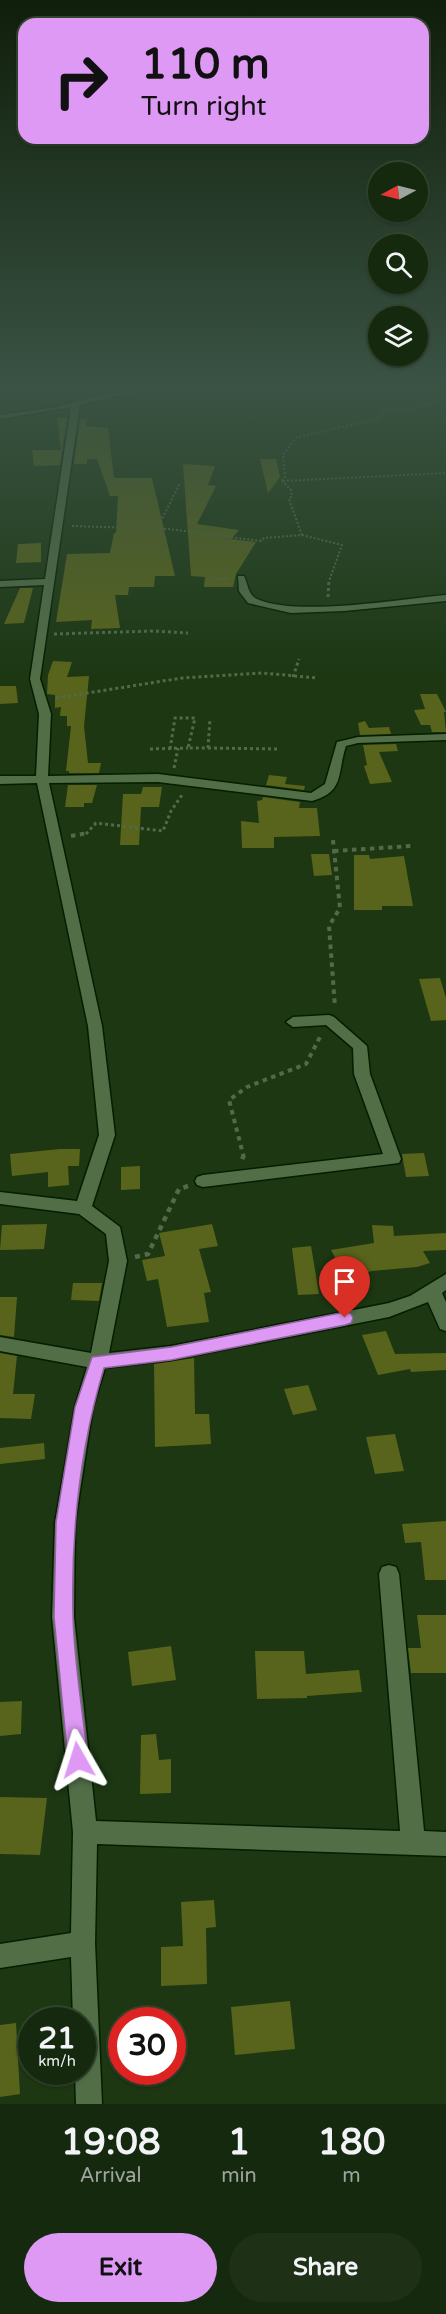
<!DOCTYPE html>
<style>
:root{--surface:#15290e;--page:#1e3117;--text:#f1f3f6;--muted:#9da69e;--line:#34452e;--accent:#dd99f3}
body{margin:0;font-family:"Varela Round",sans-serif;background:var(--page);color:var(--text);height:100vh;display:flex;flex-direction:column;font-size:22px;white-space:nowrap}
*{box-sizing:border-box;margin:0}
p{font-size:20px;color:var(--muted)}
.icon{flex:none;width:33px;height:33px;fill:none;stroke:currentColor;stroke-width:2;stroke-linecap:round;stroke-linejoin:round}
.map{position:relative;height:2104px;overflow:hidden}
.panel{display:flex;flex-direction:column;background:var(--surface);flex:1}
.panel>*{flex:none}
.banner{position:absolute;left:18px;top:18px;width:411px;height:126px;border-radius:18px;box-shadow:0 2px 4px #0004,0 0 0 2px var(--line);background:#dd99f3;color:#111;overflow:hidden}
.needle{width:39px;rotate:263deg}
.buttons{position:absolute;left:368px;top:162px;display:grid;gap:12px}
.buttons a{display:grid;place-items:center;width:60px;height:60px;border-radius:50%;background:var(--surface);box-shadow:0 2px 4px #0004,0 0 0 2px var(--line);font-size:30px}
.speed{position:absolute;left:18px;top:2007px;display:flex;gap:12px;font-size:30px;font-weight:700;text-align:center}
.speed>*{display:grid;place-content:center;width:78px;height:78px;border-radius:50%;background:var(--surface);box-shadow:0 2px 4px #0004,0 0 0 2px var(--line);line-height:1}
.speed small{font-size:15px;font-weight:400}
.speed .limit{border:9px solid #d22;background:#fff;color:#111}
.pin{position:absolute;display:grid;place-items:center;width:51px;height:51px;color:#fff;margin:-62px -26px;border-radius:50% 50% 50% 0;rotate:-45deg;box-shadow:0 0 6px #0007}
.pin .icon{rotate:45deg}
.me{position:absolute;width:66px;margin:-33px;rotate:354deg;stroke-linejoin:round;filter:drop-shadow(0 0 4px #0008)}
.turn{display:flex;align-items:center;gap:21px;height:126px;padding:0 24px;font-size:27px}
.turn .icon{width:78px;height:78px;stroke-width:2.5}
.turn b{display:block;font-size:42px;line-height:51px}
.eta{display:flex;justify-content:space-evenly;align-items:center;height:102px;text-align:center}
.eta b{font-size:36px;font-weight:700;line-height:42px}
.button{display:flex;gap:12px;margin-top:auto;padding:12px 24px}
.button a{flex:1;height:69px;border-radius:36px;background:var(--accent);color:#111;font-size:24px;font-weight:700;line-height:69px;text-align:center}
.button a+a{background:var(--page);color:var(--text)}
.map>svg:first-child{display:block}
</style>
<div class="map">
<svg width="446" height="2104" viewBox="0 0 446 2104">
<rect width="100%" height="100%" fill="#1c3712"/>
<!-- building -->
<g fill="#58641b">
<path d="M57,418H67L60,465L34,466L32,450H61Z"/>
<path d="M80,419H87L86,426L108,428L114,478H152L175,576H155L154,587H129L128,595H115L120,628L91,629L92,620L56,622L67,554L110,553L114,533H116L118,496H110L97,459H87V464H74Z"/>
<path d="M260,459H276L280,477L268,493Z"/>
<path d="M183,464L215,466L208,485L216,486L197,524L239,530L231,539L256,542L236,574L233,587H204L205,577L191,576Z"/>
<path d="M41,543V562L16,563L18,544Z"/>
<path d="M20,588H33L24,623L4,624Z"/>
<path d="M53,661L72,662L67,677L89,676L84,726L88,763H101L99,773H69V771H66L71,726H67V716H60L61,707L55,708V695L47,694L48,675Z"/>
<path d="M0,686H16L18,703L0,704Z"/>
<path d="M420,694H437L446,712H444L446,732H432L430,725H421L414,710L425,709Z"/>
<path d="M365,721L369,728L389,727L391,734L360,735L358,723Z"/>
<path d="M396,744L398,751L379,752L392,782L370,784L364,766L367,765L363,745Z"/>
<path d="M269,775L287,777L285,784L305,786L304,790L266,785Z"/>
<path d="M68,785H97L92,803H84V807H65Z"/>
<path d="M143,787H162L159,807H141L139,845H120L123,794H141Z"/>
<path d="M263,797L300,802L299,808H317L320,836L274,837V848H242L241,821L259,823L257,801L262,800Z"/>
<path d="M311,854H329L332,875L314,876Z"/>
<path d="M354,855H369L370,859L404,856L413,906H382V910H354Z"/>
<path d="M440,978L446,998V1020L431,1021L419,979Z"/>
<path d="M60,1149H80L79,1166H68L69,1185L48,1187V1172L12,1176L10,1154Z"/>
<path d="M424,1153L429,1176L406,1177L402,1154Z"/>
<path d="M140,1166V1189L121,1190V1167Z"/>
<path d="M47,1224L44,1249L0,1250L2,1225Z"/>
<path d="M212,1224L218,1246L199,1249L211,1292L204,1293L209,1322L167,1327L158,1279L147,1281L142,1260L165,1256L159,1233Z"/>
<path d="M372,1225L393,1226L394,1236L446,1233V1250L423,1251L430,1263L417,1267L372,1271L346,1278L331,1250L374,1243Z"/>
<path d="M311,1246L319,1294L298,1295L292,1248Z"/>
<path d="M73,1283H102L99,1301L71,1300Z"/>
<path d="M0,1297H17L14,1337L0,1335Z"/>
<path d="M386,1331L395,1354L446,1353V1370L411,1372L410,1369L378,1375L362,1335Z"/>
<path d="M0,1353L17,1356L13,1394H35L31,1419L0,1418Z"/>
<path d="M194,1358L195,1414H209L211,1444L155,1447L154,1364Z"/>
<path d="M308,1385L317,1410L293,1415L284,1389Z"/>
<path d="M395,1434L404,1471L375,1474L366,1437Z"/>
<path d="M44,1443L45,1459L0,1464V1448Z"/>
<path d="M446,1521V1580H425L421,1542L405,1543L402,1524Z"/>
<path d="M417,1615H446V1673H411L408,1648H421Z"/>
<path d="M171,1646L176,1680L132,1686L128,1652Z"/>
<path d="M255,1651H304L306,1674L359,1670L362,1692L307,1696V1698L257,1699Z"/>
<path d="M22,1701L21,1734L0,1736V1702Z"/>
<path d="M156,1734L159,1760L171,1759V1793L140,1794L141,1735Z"/>
<path d="M0,1797L47,1798L40,1855L0,1854Z"/>
<path d="M214,1900L216,1927L206,1928L207,1984L161,1986V1947L183,1946L181,1902Z"/>
<path d="M290,2001L295,2049L235,2055L231,2007Z"/>
<path d="M16,2023L20,2094L0,2097V2025Z"/>
</g>
<g fill="none" stroke-linecap="round" stroke-linejoin="round">
<!-- minor casing -->
<g stroke="#041e00" stroke-width="3">
<g id="minor">
<path d="M204,383H238L234,385C183,389 129,390 80,405L40,679L51,714L48,776L158,774L311,793L325,784L337,742L358,737L446,734V740L358,743L346,746C337,773 345,792 312,801L158,782L49,783L102,1026L115,1135L92,1206L120,1227L127,1261L109,1353L171,1346L389,1303L410,1296L446,1274V1290L442,1293L446,1302V1331L440,1329L428,1302L389,1317L171,1360L105,1368L93,1407L75,1523L74,1617L96,1821L400,1831L379,1574L382,1567L389,1565L396,1567L399,1574L424,1831L446,1832V1856L97,1844L95,1943L102,2104H76L75,2072H82V2020H73L71,1957L0,1968V1944L71,1933L73,1832L52,1617L55,1523L75,1407L87,1367L0,1351V1337L91,1353L109,1261L106,1234L79,1214L0,1204V1192L77,1201L99,1135L88,1026L37,783L0,784V776H36L39,714L30,679L44,585L0,587V581L45,579L71,407L0,419V415L57,407L98,395L153,387Z"/>
<path d="M238,576H244C248,584 248,595 257,599C297,617 400,599 446,595V601L344,611L291,613L248,603L239,591Z"/>
<path d="M329,1015L334,1017L367,1046L370,1074L401,1159L399,1163L203,1187L197,1185L195,1181L197,1177L203,1175L383,1154L354,1074L353,1048L326,1025L293,1027L286,1022L293,1017Z"/>
</g>
</g>
<!-- path-far3 -->
<g stroke="#536a4a" stroke-width="2" stroke-dasharray="2 2" stroke-linecap="butt">
<path d="M282,481L285,477L283,455L297,437L374,420L381,416L383,408L410,409L432,403H446"/>
<path d="M283,481L446,473"/>
<path d="M72,526L168,529L261,541L264,538L302,535L289,499L292,496L291,490L282,481"/>
<path d="M157,529L180,483"/>
<path d="M302,535L342,545L329,581"/>
<path d="M212,579H229"/>
</g>
<!-- path-far2 -->
<g stroke="#536a4a" stroke-width="3" stroke-dasharray="3 3" stroke-linecap="butt">
<path d="M328,597L329,580"/>
<path d="M54,634L153,631L188,633"/>
<path d="M293,677L299,659"/>
<path d="M56,698L182,678L262,673L318,678"/>
<path d="M208,748L279,749"/>
<path d="M150,749L188,748"/>
<path d="M170,749L175,718H195L188,748H208L210,719"/>
<path d="M174,768L178,748"/>
<path d="M86,834L96,823L163,831L171,811L182,795"/>
</g>
<!-- path-far1 -->
<g stroke="#536a4a" stroke-width="4" stroke-dasharray="4.5 4.5" stroke-linecap="butt">
<path d="M71,836L88,833"/>
<path d="M333,840L340,908L329,926L335,1007"/>
<path d="M334,851L411,846"/>
<path d="M244,1158L229,1100L247,1087L306,1064L321,1035"/>
</g>
<!-- path -->
<g stroke="#536a4a" stroke-width="4.5" stroke-dasharray="5 5" stroke-linecap="butt">
<path d="M242,1159L243,1157"/>
<path d="M135,1257L148,1254L179,1189L188,1186"/>
</g>
<!-- minor -->
<use href="#minor" fill="#516e47" fill-rule="evenodd"/>
</g>
<!-- sky -->
<linearGradient id="sky" x2="0" y2="1"><stop stop-color="#0f1e0a"/><stop offset="0.57" stop-color="#3a5344"/><stop offset="1" stop-color="#3a5344" stop-opacity="0"/></linearGradient>
<rect width="446" height="677" fill="url(#sky)"/>
<!-- route -->
<path fill="#dd99f3" stroke="#90639e" stroke-width="1.5" d="M345,1312L351,1314L353,1318L351,1323L345,1325L171,1360L104,1368C80,1448 71,1532 73,1615C74,1663 83,1713 88,1760L85,1768L78,1771L71,1768L68,1760L54,1617L56,1522L75,1407L92,1357L171,1347Z"/>
</svg>
<div class="buttons">
<a><svg class="needle" viewBox="-14 -14 28 28"><path d="M0-13l5 13h-10z" fill="#e53935"/><path d="M0 13l5-13h-10z" fill="#9da69e"/></svg></a>
<a><svg class="icon" aria-label="search" viewBox="0 0 24 24"><circle cx="10" cy="10" r="6"/><path d="M15 15l6 6"/></svg></a>
<a><svg class="icon" aria-label="layers" viewBox="0 0 24 24"><path d="M12 4l9 5-9 5-9-5zM3 14l9 5 9-5"/></svg></a>
</div>
<div class="speed"><div>21<small>km/h</small></div><div class="limit">30</div></div>
<div class="pin" style="left:345px;top:1318px;background:#d93025"><svg class="icon" aria-label="arrive" viewBox="0 0 24 24"><path d="M6 21V4h12l-3 4 3 4H6"/></svg></div>
<svg class="me" style="left:78px;top:1760px" viewBox="-20 -20 40 40"><path d="M0-17L14 15 0 8-14 15z" fill="#dd99f3" stroke="#fff" stroke-width="4"/></svg>
<div class="banner">
<div class="turn"><svg class="icon" aria-label="right" viewBox="0 0 24 24"><path d="M7 20v-9h11M14 6l5 5-5 5"/></svg><div><b>110 m</b>Turn right</div></div>
</div>
</div>
<section class="panel">
<div class="eta">
<div><b>19:08</b><p>Arrival</p></div>
<div><b>1</b><p>min</p></div>
<div><b>180</b><p>m</p></div>
</div>
<div class="button"><a>Exit</a><a>Share</a></div>
</section>
